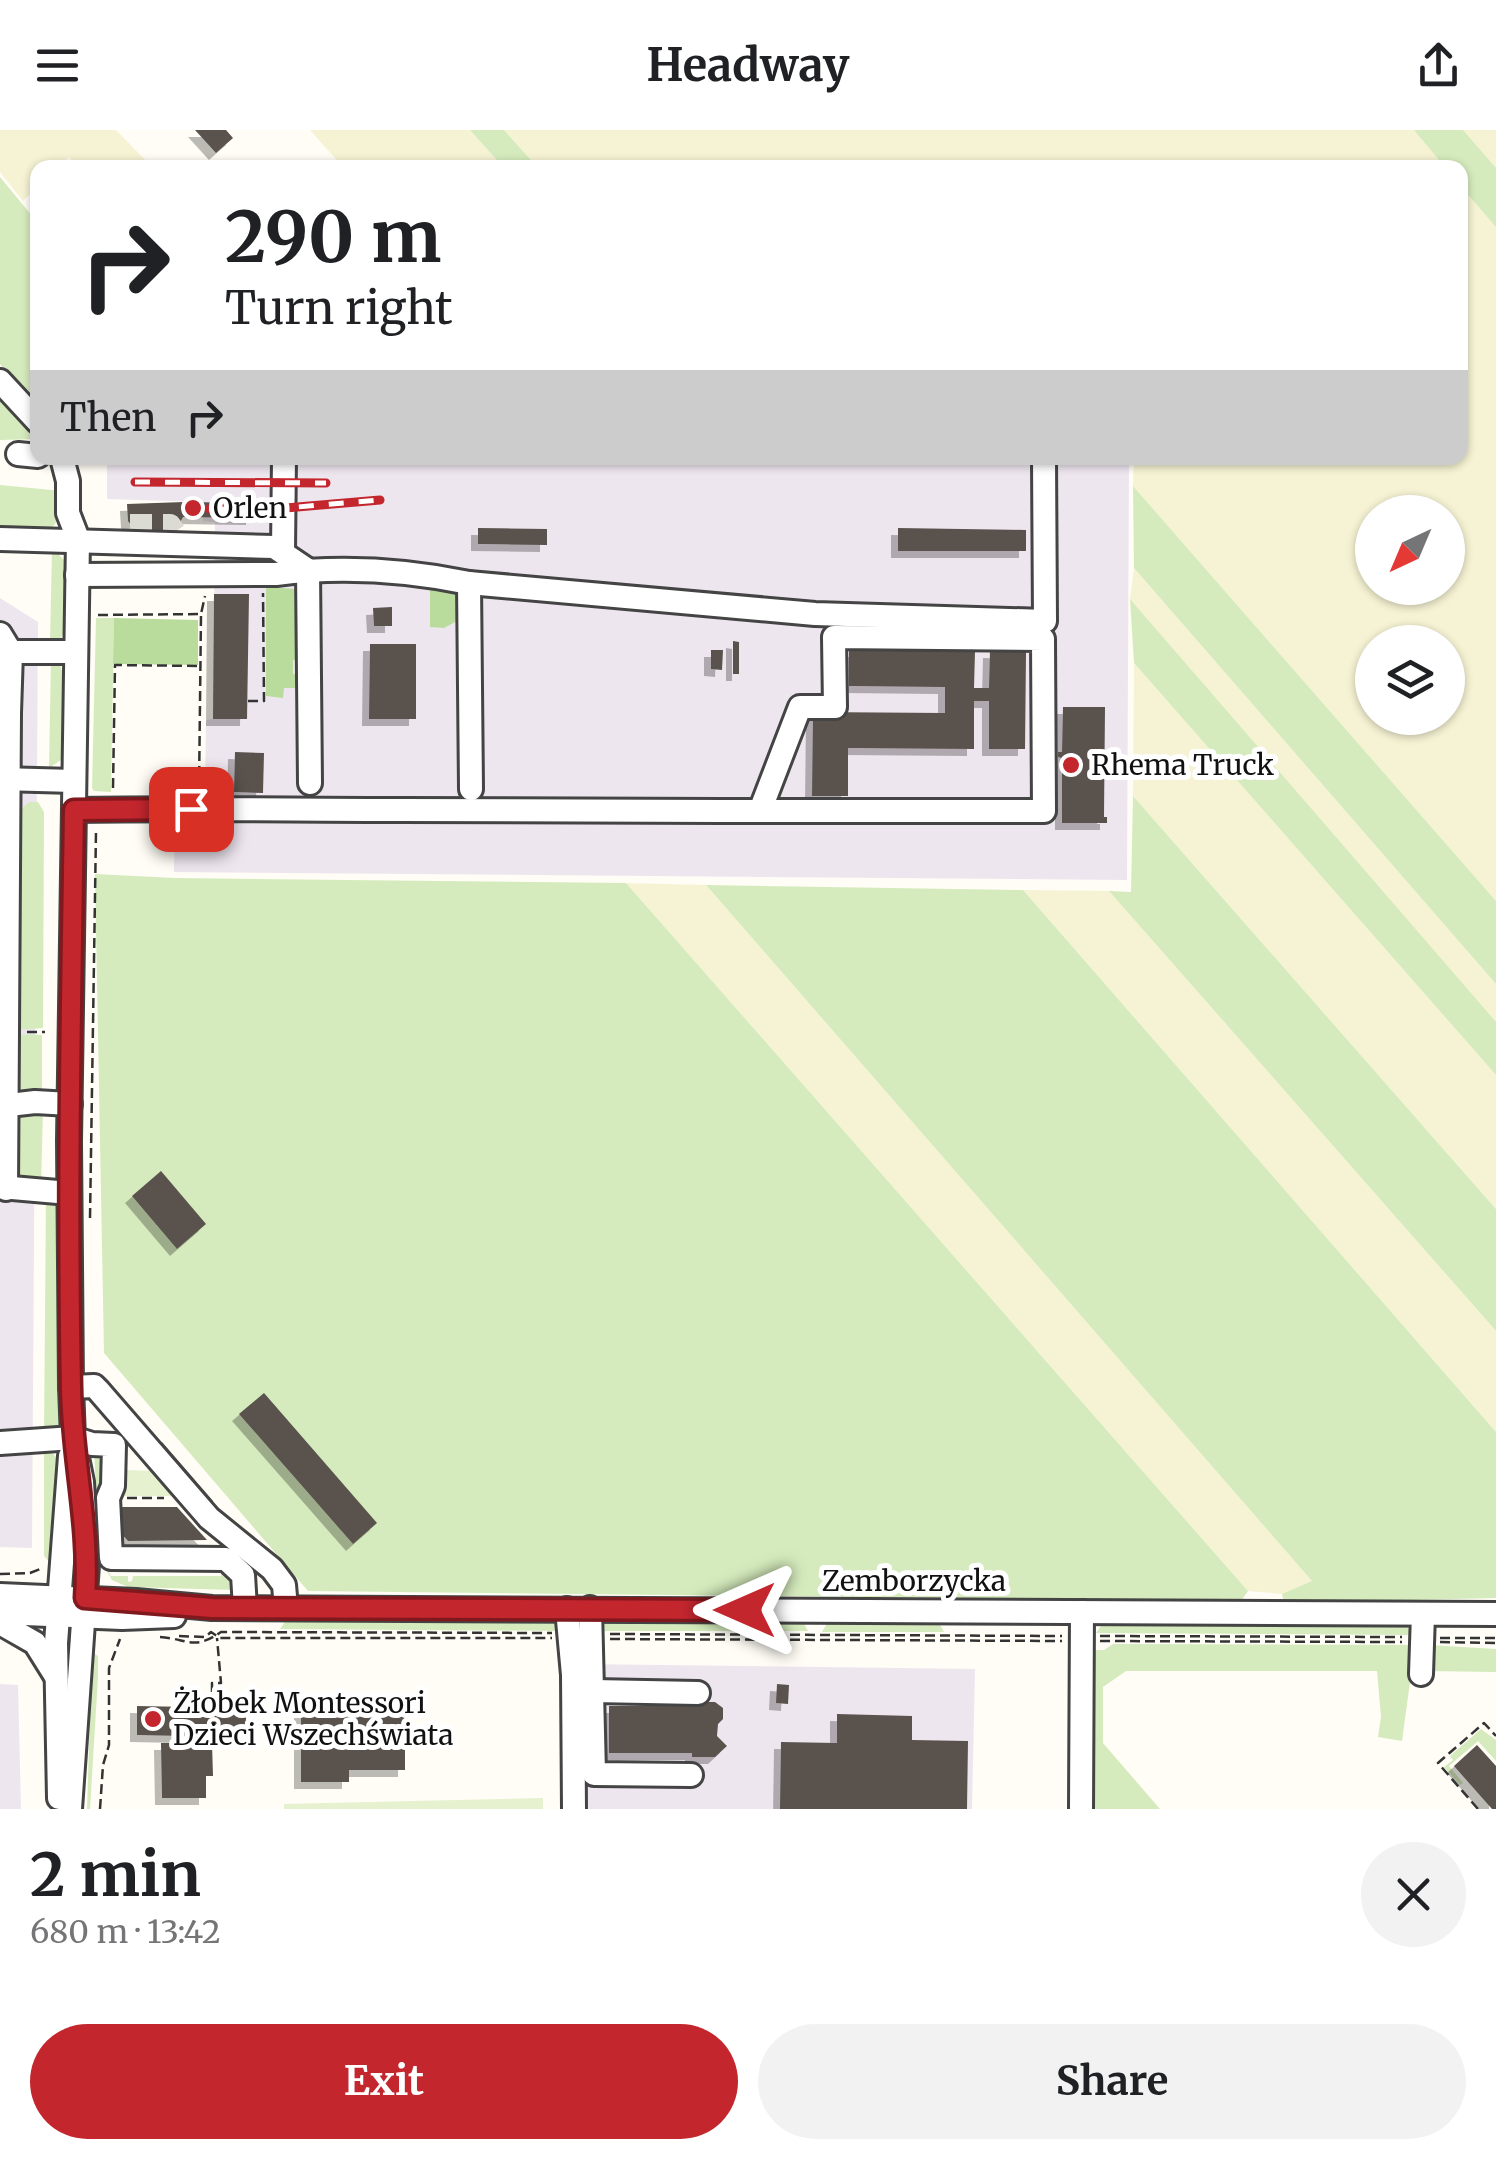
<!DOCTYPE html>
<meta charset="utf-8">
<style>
:root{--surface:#fff;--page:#f2f2f2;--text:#202124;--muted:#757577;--accent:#c4262e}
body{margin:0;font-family:Merriweather,serif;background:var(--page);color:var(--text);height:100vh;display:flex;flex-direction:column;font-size:38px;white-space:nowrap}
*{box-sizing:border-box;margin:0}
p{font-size:32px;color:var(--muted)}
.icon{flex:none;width:55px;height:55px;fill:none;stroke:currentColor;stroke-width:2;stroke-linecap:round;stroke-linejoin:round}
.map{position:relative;height:1679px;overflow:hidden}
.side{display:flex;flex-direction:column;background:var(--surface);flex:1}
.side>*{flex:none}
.guide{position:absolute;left:30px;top:30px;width:1438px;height:305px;border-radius:20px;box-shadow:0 2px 8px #0004;background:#fff;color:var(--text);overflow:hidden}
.needle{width:65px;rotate:224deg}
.controls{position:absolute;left:1355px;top:365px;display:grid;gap:20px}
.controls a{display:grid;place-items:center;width:110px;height:110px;border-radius:50%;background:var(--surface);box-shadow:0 2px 8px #0004;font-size:50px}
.pin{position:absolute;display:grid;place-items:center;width:85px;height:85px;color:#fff;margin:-42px;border-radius:20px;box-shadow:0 5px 15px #0006}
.me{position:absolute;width:110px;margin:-55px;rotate:270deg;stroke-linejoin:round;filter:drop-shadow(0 0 8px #0008)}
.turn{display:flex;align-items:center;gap:35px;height:210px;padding:0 30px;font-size:45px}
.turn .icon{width:130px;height:130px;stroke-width:2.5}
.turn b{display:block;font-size:70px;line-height:85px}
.then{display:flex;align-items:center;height:95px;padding:0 30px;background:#0003;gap:20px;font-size:38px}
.round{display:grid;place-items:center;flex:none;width:105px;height:105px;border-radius:52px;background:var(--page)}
.headline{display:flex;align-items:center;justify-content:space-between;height:170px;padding:0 30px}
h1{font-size:60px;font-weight:700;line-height:75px}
.cta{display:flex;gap:20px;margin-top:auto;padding:20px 30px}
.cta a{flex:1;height:115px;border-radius:60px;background:var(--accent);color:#fff;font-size:40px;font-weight:700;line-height:115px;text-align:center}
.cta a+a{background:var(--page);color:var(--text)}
header{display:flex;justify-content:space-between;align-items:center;height:130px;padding:0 30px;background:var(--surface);font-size:45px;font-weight:700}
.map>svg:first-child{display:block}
</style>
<header><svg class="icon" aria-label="menu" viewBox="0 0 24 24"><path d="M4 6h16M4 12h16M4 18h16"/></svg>Headway<svg class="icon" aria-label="share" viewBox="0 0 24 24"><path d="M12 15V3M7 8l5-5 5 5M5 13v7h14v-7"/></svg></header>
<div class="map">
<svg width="1496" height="1679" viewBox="0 0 1496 1679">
<defs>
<filter id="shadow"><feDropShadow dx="-7" dy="7" stdDeviation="0" flood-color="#0004"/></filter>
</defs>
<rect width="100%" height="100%" fill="#fffdf5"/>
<!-- industrial -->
<g fill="#eee6ef">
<path d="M212,328H1129L1127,750L174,742L175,690L201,691L209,687V671L205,668L206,590L213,589L215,392L203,391V372L107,369V333L212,335Z"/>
<path d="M0,468L38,492L32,1418L0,1417Z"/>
<path d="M580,1534L975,1539L972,1679H581Z"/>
<path d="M0,1554L18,1555L21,1679H0Z"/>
</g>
<!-- farmland -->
<g fill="#f6f3d4" fill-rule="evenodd">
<path d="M0,0H116L152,37H78L69,27L58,37L38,38L37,57L23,71L0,42Z"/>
<path d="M310,0H470L503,37H343Z"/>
<path d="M504,0H1423L1457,37L537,38Z"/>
<path d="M1463,0H1496V39Z"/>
<path d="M1460,41L1496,82V771L1133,356L1134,328H1460ZM1372,382H1448V458H1372ZM1372,512H1448V588H1372Z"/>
<path d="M1134,438L1496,854V896L1130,469Z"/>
<path d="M1134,533L1496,945V1079L1133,666Z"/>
<path d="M626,753L706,755L1313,1452L1283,1464L1248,1461Z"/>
<path d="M1023,760L1109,761L1496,1201V1302Z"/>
</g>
<!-- green -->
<g fill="#d5ebbd">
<path d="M470,0H504L537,37H503Z"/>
<path d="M1414,0H1463L1496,38V97L1460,55V38L1445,37Z"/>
<path d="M0,47L37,92V276L0,234Z"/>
<path d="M0,267L37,309L0,310Z"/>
<path d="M773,328H1034V331L773,335Z"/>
<path d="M0,355L62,361C60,413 43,401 0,400Z"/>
<path d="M1133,356L1496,771V854L1134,438Z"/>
<path d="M52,418L65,431V500L60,510L50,513Z"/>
<path d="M1130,469L1496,892V945L1134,533Z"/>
<path d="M96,488H114L111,662L94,661L92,658Z"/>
<path d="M51,530L60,534L63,545L64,628L49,638Z"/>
<path d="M1133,666L1496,1079V1201L1109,761L1131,762Z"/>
<path d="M29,672H38L44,682L43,898L16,900L17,683Z"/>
<path d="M95,744L175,748L626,753L1248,1461L1241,1471L308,1461L104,1223Z"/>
<path d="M706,755L1023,760L1496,1302V1468L1284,1473L1282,1464L1312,1451Z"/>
<path d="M16,904L42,905V963L18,959Z"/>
<path d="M43,978L41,1056L17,1053L14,1009L16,983Z"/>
<path d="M46,1065L59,1073V1294L52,1304L44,1308Z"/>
<path d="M44,1319L51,1321L57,1329L51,1434L44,1426Z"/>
<path d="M94,1321L108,1322L103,1430L111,1446H128V1452L132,1451L133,1446H221L222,1435L227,1437L236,1460L128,1457L112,1450L100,1429Z"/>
<path d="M287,1489H555L561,1493L563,1501L280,1499Z"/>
<path d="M607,1490L803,1492L808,1501H594L598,1493Z"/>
<path d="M829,1490L938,1491L944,1502H822Z"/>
<path d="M1103,1493L1405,1495L1414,1505L1096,1503Z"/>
<path d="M1113,1514L1415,1515L1402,1611L1378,1607L1381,1587L1377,1541H1126L1103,1557V1613L1160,1679H1091L1095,1520H1104Z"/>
<path d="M1429,1515L1496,1519V1542L1427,1541Z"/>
<path d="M92,1522L98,1526V1547L90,1679H87Z"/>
<path d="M1481,1599L1496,1610V1631L1478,1611L1449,1636L1463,1653L1460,1655L1444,1637L1453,1630L1450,1626Z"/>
</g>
<!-- forest -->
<g fill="#b9dc9c">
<path d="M266,457L297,459L301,530H293V544L304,545L301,558H284L283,568L266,566Z"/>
<path d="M430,457L453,460L458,464L459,490L444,498L430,497Z"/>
<path d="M114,488L198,490V535L113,534Z"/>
</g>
<!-- pitch -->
<g fill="#e6f2cf">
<path d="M123,1340L160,1341L182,1366H122Z"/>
<path d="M543,1668V1679H284V1674Z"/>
</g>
<!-- building -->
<g fill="#5a524d" filter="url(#shadow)">
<path d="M195,0H226L233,8L216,23Z"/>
<path d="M184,372L253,373V388L183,387L174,404L140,407L128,391L127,374Z"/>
<path d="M478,398L547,399V415L478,414Z"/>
<path d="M898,398L1026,400V421H898Z"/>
<path d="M214,464H249L247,589H213Z"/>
<path d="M392,477V496H374L373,478Z"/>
<path d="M733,511L739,512V544H733Z"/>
<path d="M370,514H416V589H369Z"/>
<path d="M711,520H723L722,540L711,539Z"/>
<path d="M849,520L975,521L974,558H989L990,521L1026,522L1025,619H989V571H974V619L848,618V666H812L813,582L945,583V557L849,556Z"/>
<path d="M1063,577H1105L1104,687H1107V693H1062V628L1058,627V622H1062Z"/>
<path d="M235,622L264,623L263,663L234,662Z"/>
<path d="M161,1041L206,1094L177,1119L132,1066Z"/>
<path d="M264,1263L377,1393L353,1414L239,1284Z"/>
<path d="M162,1312L213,1371L204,1379L151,1322Z"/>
<path d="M109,1377H177L207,1410L128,1411L110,1391Z"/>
<path d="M777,1554L789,1555L788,1574L776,1573Z"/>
<path d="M405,1572V1640H349V1652H301V1573Z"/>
<path d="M692,1572H715L723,1578V1589L718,1594L717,1606L727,1616L715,1627H692V1623H609V1576H691Z"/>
<path d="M137,1576L246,1578V1607L195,1606V1613H212L213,1646H206V1668H162L161,1613H186V1606L137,1605Z"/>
<path d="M837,1584L912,1586V1610L968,1611L967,1679H780L781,1612L837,1613Z"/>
<path d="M1477,1615L1496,1636V1679H1492L1454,1636Z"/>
</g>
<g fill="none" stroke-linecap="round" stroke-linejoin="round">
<!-- minor-tunnel -->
<path stroke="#dbdad3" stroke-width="22" stroke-dasharray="22 11" stroke-linecap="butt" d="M130,395H170L175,402"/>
<!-- minor casing -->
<g stroke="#444" stroke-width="28">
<g id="minor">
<path d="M0,251L38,292"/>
<path d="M18,324L38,326"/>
<path d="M62,328L68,351V383L78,409L69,1011L71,1257L73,1308L82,1352L87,1435L70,1679"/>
<path d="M0,409L274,417L308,440"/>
<path d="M283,421L284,328"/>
<path d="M308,440L310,653"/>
<path d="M77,445L276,444C340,436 406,440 469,453L815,484L1045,491L1044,328"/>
<path d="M469,453L471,659"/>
<path d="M0,504L11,522L9,583L0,591"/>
<path d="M11,522H76"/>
<path d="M0,649L74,651"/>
<path d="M74,680C182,678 291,680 400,680C615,681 829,681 1044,681L1043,509L834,507L835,577H800L760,681"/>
<path d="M0,976L35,972L70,974"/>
<path d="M0,1057L69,1063"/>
<path d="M6,1059L9,583"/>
<path d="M71,1257L94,1256L98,1260L209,1388L272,1439L284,1455L286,1478"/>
<path d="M0,1313L73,1308L92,1314L114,1315L113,1356L108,1368L111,1428L226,1429L243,1445L245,1478"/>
<path d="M0,1465L136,1471L212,1478L1496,1484"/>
<path d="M590,1478L594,1644L691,1645"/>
<path d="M567,1479L573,1545L574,1679"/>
<path d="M0,1483L122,1488L174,1486"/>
<path d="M0,1493L35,1513L55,1545"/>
<path d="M1421,1544L1423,1484"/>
<path d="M593,1561L698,1563"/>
<path d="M59,1668L56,1513L70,1326"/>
<path d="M1081,1679L1082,1482"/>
</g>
</g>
<!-- path -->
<g stroke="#333" stroke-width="2.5" stroke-dasharray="10 5" stroke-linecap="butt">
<path d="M98,485L201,484L205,466"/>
<path d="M248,571H264L263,463"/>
<path d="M113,658L115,535L199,536"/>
<path d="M199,661L201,484"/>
<path d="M27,902H45"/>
<path d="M90,1088L96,701"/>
<path d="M127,1368H164"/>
<path d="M0,1444L30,1443L40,1439"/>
<path d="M610,1504L1062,1506"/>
<path d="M179,1506L205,1507L211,1502L220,1508H552"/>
<path d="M1100,1506L1402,1507"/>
<path d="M160,1507C189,1509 193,1521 221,1502L552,1503"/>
<path d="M1440,1508H1496"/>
<path d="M610,1509L1062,1511"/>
<path d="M1100,1511L1402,1512"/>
<path d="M1440,1512L1496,1513"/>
<path d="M212,1577V1553H221L217,1508"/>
<path d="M100,1679L103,1635L109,1615V1538L120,1509"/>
<path d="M1478,1679L1438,1633L1484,1593L1496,1606"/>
</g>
<!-- minor -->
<use href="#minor" stroke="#fff" stroke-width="22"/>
<!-- rail casing -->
<g stroke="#c4262e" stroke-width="9">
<g id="rail">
<path d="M135,352L326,353"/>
<path d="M209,379L262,380L380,370"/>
</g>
</g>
<!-- rail -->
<use href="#rail" stroke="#fff" stroke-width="5" stroke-dasharray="15" stroke-linecap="butt"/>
</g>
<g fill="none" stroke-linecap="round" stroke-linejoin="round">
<!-- route casing -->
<g stroke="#7f191e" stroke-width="25">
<path id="route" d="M191,679L74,680C71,872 67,1065 71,1257C72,1328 90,1396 85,1468L212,1478L745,1480"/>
</g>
<!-- route -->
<use href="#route" stroke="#c4262e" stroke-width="18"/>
</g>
<!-- markers -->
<g fill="#c4262e" stroke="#fff" stroke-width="4">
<circle cx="193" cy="378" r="10"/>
<circle cx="1071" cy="635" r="10"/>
<circle cx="153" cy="1589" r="10"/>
</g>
<g text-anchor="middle" stroke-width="10" stroke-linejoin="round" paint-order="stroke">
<!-- poi labels -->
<g font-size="28" fill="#111" stroke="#fff" text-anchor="start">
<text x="213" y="388">Orlen</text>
<text x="1091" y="645">Rhema Truck</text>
<text x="173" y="1583">Żłobek Montessori<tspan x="173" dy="32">Dzieci Wszechświata</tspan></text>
</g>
<!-- street labels -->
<g font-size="28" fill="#111" stroke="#fff">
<text x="914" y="1461">Zemborzycka</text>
</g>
</g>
</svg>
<div class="controls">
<a><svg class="needle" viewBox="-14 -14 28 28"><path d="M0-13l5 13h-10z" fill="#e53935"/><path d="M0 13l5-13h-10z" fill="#757577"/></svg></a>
<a><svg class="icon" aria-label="layers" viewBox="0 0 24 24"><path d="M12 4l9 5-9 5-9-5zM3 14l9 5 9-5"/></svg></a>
</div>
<div class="pin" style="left:191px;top:679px;background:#d93025"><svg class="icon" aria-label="arrive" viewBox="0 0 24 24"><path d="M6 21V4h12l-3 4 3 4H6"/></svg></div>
<svg class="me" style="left:745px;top:1480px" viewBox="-20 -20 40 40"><path d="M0-17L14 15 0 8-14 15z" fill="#c4262e" stroke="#fff" stroke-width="4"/></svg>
<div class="guide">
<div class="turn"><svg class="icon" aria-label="right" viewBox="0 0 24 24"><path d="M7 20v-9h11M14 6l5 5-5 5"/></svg><div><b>290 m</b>Turn right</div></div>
<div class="then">Then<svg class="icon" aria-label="right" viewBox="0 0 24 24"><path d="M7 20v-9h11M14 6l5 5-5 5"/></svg></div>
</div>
</div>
<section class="side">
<div class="headline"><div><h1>2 min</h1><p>680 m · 13:42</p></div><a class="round"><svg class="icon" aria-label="close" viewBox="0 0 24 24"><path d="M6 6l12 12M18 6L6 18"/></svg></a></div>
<div class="cta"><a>Exit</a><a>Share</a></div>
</section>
